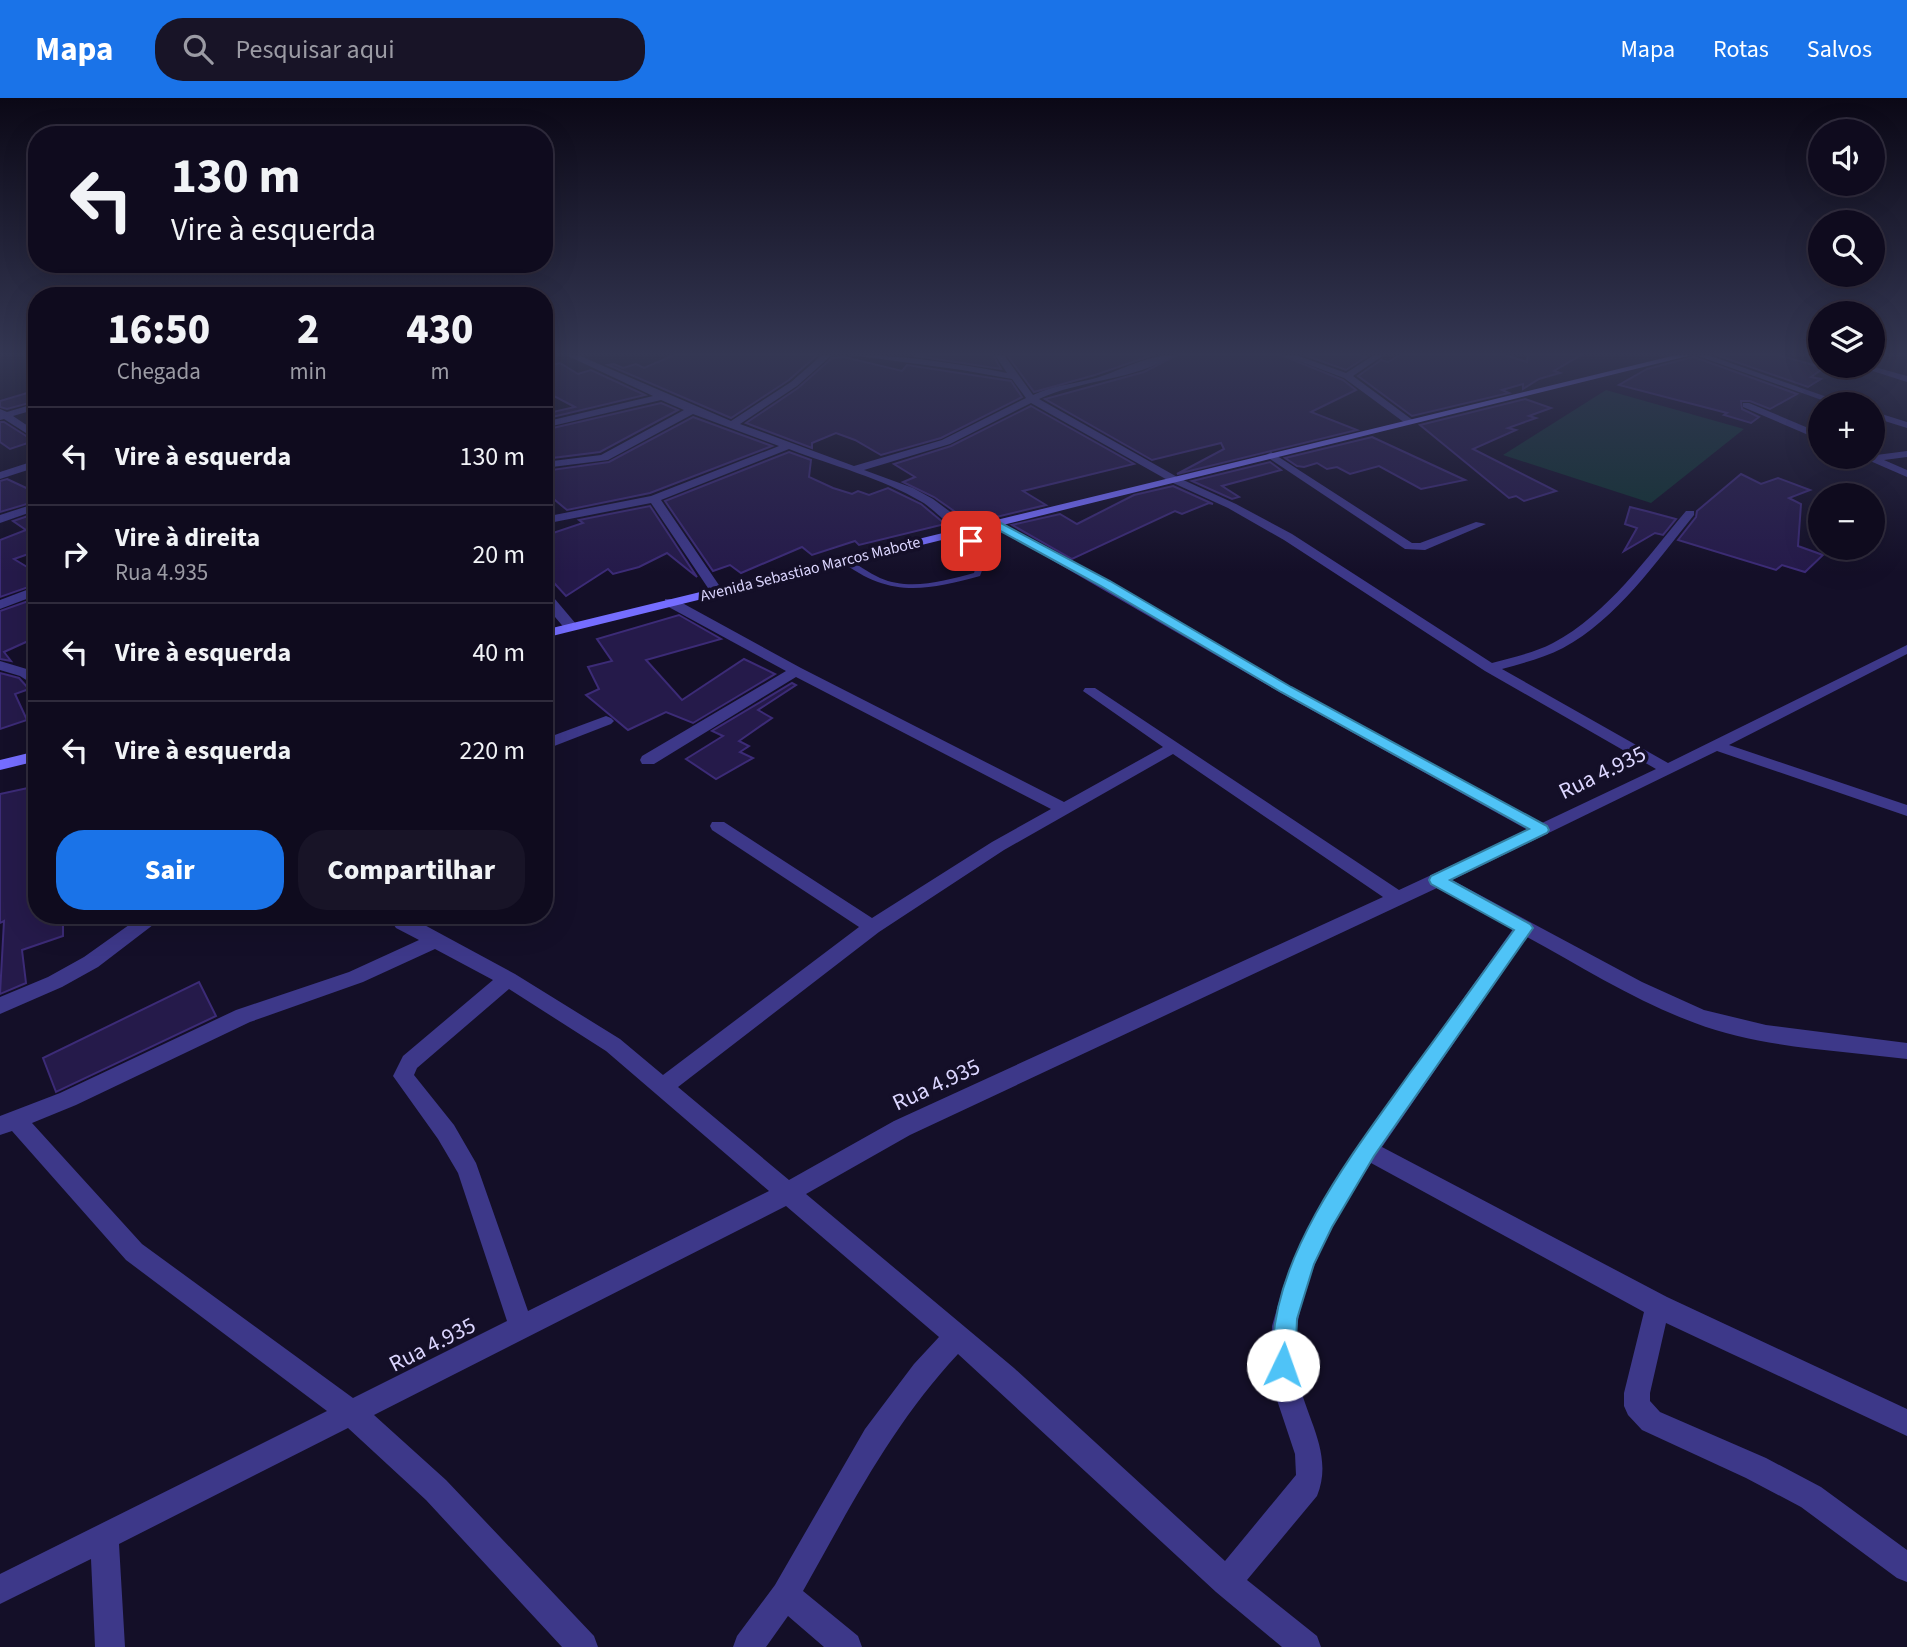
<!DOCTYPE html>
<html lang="pt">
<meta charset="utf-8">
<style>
:root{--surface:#0f0b1e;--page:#181427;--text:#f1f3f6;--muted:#9b9ba4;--line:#2f2b3c;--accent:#1a73e8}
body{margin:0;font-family:"Source Sans 3",sans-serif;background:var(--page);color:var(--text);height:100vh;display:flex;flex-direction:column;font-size:26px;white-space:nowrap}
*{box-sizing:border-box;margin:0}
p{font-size:23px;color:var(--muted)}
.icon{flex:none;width:38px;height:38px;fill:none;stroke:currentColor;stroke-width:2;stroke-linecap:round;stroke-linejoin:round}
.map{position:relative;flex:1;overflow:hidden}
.drawer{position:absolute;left:28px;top:189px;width:525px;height:637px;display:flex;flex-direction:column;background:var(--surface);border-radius:28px;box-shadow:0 7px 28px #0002,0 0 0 2px var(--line)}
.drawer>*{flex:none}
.guide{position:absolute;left:28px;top:28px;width:525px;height:147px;border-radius:28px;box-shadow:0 7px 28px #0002,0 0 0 2px var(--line);background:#0f0b1e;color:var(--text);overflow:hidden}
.fabs{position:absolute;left:1808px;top:21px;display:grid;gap:14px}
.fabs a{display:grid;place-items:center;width:77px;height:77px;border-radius:50%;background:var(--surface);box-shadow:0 7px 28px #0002,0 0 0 2px var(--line);font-size:35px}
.pin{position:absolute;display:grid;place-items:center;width:60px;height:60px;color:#fff;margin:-30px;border-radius:14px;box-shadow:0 4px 10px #0006}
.me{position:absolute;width:77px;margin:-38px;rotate:3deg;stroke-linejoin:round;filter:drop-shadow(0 0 5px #0008)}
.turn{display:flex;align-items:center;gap:24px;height:147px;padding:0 28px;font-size:32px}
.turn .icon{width:91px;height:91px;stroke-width:2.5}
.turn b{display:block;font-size:49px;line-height:60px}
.eta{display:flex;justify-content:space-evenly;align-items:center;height:119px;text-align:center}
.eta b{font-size:42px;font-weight:800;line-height:49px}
.button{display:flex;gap:14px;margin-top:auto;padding:14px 28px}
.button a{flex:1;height:80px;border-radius:28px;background:var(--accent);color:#fff;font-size:28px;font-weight:800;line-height:80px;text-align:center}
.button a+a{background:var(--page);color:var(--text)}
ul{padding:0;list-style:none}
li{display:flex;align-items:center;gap:21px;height:98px;padding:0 28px;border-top:2px solid var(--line)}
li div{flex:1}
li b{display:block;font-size:26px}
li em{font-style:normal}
header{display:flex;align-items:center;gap:42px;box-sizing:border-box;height:98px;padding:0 35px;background:var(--accent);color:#fff}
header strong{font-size:33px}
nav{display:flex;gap:38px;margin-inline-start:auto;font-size:24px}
.search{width:490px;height:63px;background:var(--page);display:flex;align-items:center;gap:18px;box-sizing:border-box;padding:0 24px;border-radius:28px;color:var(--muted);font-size:26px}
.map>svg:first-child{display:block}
</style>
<header>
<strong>Mapa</strong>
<div class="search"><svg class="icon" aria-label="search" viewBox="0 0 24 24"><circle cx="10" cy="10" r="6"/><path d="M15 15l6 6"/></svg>Pesquisar aqui</div>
<nav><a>Mapa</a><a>Rotas</a><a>Salvos</a></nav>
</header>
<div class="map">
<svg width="1907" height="1549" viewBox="0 0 1907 1549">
<rect width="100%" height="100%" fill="#140f28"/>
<!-- green -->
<path fill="#113232" d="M1606,292L1744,331L1651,405L1503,357Z"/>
<!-- building -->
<g fill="#251a4a" stroke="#3c2b77" stroke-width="2">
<path d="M674,257H816V258L789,282L731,320L608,267L614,266L623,270L636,266L644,270Z"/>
<path d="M917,257H993L1001,271L916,258Z"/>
<path d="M1007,257H1153L1095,277L1034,294Z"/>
<path d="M1177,257H1281L1343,282L1356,292L1311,314L1357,332L1177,376L1224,351L1221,345L1152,362L1045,301L1144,274Z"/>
<path d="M1304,257H1360L1366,259L1346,272Z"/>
<path d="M1400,257H1505L1527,264L1528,257H1581L1554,273L1560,275L1539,281L1523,291V286L1502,292L1509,295L1412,318L1358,278L1381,262L1388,264Z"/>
<path d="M1716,257H1778L1824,270L1811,279L1821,281L1808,289Z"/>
<path d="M844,259L902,273L907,267L1011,283L1022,299L941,340L881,357L855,342L836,335L812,345V350L746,325L798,290L832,260Z"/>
<path d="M1693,259H1694L1797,296L1770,311L1750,303H1741L1742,311L1759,319L1751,325L1724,317L1727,315L1619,287L1647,271Z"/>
<path d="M560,265L578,276L591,272L645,297L544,321V316L575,309L544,293V269Z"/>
<path d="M37,292V303L7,311L0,309V303Z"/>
<path d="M1525,301L1551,310L1529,318L1536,320L1508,330L1516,332L1473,351L1556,393L1524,403L1516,398L1509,400L1420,327Z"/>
<path d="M661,305L678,312L600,354L544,361V332Z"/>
<path d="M1031,308L1134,366L1023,393L1046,407L988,421L978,416L964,420L934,399L903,384L915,379L894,366L951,348Z"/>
<path d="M693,319L772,348L650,395L567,412L544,393V386L553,381L544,376V373L609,364Z"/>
<path d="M0,324H4L34,343L10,351L0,344Z"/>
<path d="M1372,339L1465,382L1421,391L1379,368L1350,376L1337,369L1327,371L1317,365L1304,369L1297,368L1285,360Z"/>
<path d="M789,354L811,362L809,379L833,390L852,396L858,393L869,397L888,390L921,406L945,426L859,447L855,443L812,457L802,449L741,475L730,467L713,473L665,403Z"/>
<path d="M1270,364L1281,372L1222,388L1239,399L1232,401L1192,383Z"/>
<path d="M1741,376L1761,386L1778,380L1810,392L1789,400L1801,406L1798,448L1823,457L1805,474L1782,467L1776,472L1678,442L1696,419L1697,413Z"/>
<path d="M7,381L37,395V403L0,414V383Z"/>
<path d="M1173,388L1213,406L1209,405L1182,416L1175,413L1072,461L1012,427L1060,416L1077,426L1134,397Z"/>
<path d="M650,408L697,479L667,455L639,469L613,476L608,471L566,498L544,474V438L583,425L579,422Z"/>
<path d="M1630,409L1646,413L1676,421L1663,437L1655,435L1624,453L1637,430L1625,426Z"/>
<path d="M37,415V453L14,461L37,475V486L0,499V442L26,432L13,423Z"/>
<path d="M37,500V539L4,554L11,563L0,561V513Z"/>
<path d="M679,517L721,541L646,562L682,602L744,561L775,576L693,625L666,614L628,632L586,597L599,591L588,569L612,563L597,541Z"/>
<path d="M0,575L19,580L29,591L15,596L27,622L0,631Z"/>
<path d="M792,585L796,587L758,612L772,620L739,643L749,648L740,654L753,660L716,681L686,661L723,638L712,633Z"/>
<path d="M37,688V817H63V838L22,852L26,885L0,896L4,823L0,825V696Z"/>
<path d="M199,884L216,918L56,994L43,960Z"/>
</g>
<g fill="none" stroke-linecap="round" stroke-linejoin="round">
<!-- service -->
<path fill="#3d3889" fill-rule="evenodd" d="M965,431H971L975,443L987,459L980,478C925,493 888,500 840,462L847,460C858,467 869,475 880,480C910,493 944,483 974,475L979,459L967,443Z"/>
<!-- minor -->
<g fill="#3d3889" fill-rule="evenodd">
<path d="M566,257H578L731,323L791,284L822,257H832L797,288L740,326L854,368L942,342L1026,300L1012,281L962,272L851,257C903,257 956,265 1007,275L995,257H1004L1033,297C1053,287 1075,286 1096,280C1122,272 1147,257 1174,257C1137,282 1078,282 1039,301L1179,380L1236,406L1292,436L1492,565C1513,559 1534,555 1553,545C1608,516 1647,459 1686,413H1694V417C1656,464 1617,521 1563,550C1544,560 1523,565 1502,571L1668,665L1907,547V556L1729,647L1907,707V718L1717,653L1452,782L1642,884L1704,912L1766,927L1907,945V961C1837,952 1761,950 1695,925C1637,904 1582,869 1527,839L1382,1049L1667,1199L1907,1311V1338L1666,1225L1650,1295V1303L1660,1314L1766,1360L1821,1389L1907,1452V1484L1897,1480L1801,1409L1746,1380L1642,1332L1628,1317L1624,1308V1295L1644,1214L1371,1065C1332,1125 1287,1200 1297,1274C1303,1317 1335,1354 1317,1398L1247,1482L1317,1538L1321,1549H1282L1216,1494L958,1256C891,1328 851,1408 803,1493L858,1538L862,1549H824L788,1518L766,1549H733L737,1538L775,1487L865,1331L914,1266L939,1239L786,1108L374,1317L446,1382L594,1538L598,1549H562L426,1402L348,1330L119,1446L125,1549H95L91,1461L0,1506V1476L327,1313L126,1162L12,1033L0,1037V1018L60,995L236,912L349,874L419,842L396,830L387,817H406L515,876L620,941L663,977L859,829L712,732L710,728L712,724H724L872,820L992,744L1051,711L796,579L654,666H642L640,662L642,658L786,573L665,507V501H675L801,570L1064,704L1163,649L1083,593L1085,590H1095L1399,792L1528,732L1281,595L993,428V424H1001L1291,589L1542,725L1656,671L1485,573L1284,442L1228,410L1171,384L1031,305L950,346L864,372L913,390L933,401L972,430V436C956,438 936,412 922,404C882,380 833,368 789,351L661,402L723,493L717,497L712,496L651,405L544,426V419L651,398L779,348L693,316L608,362L544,370V364L601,357L684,312L661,302L544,330V324L653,298ZM1173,656L1383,799L894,1023L789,1082L678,989L879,834L1004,752ZM1437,790L1513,831L1349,1061L1314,1118L1284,1186L1272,1228L1271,1260L1277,1302L1295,1356L1296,1377L1225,1463L1014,1270L806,1096L910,1037ZM435,851L493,882L403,958L393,978L438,1041L458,1075L507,1223L353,1300L142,1146L32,1025L76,1007L250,924L363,884ZM509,891L606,953L769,1093L528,1213L476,1065L454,1027L414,977L417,970Z"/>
<path d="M1283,257H1296L1346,275L1374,257H1384L1353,278L1414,323L1405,325L1344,280Z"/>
<path d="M1695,257H1708L1847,306H1833Z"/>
<path d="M1857,268H1871L1907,278V284Z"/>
<path d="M37,305V311L13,318L37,334V342L4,321L0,322V311L7,314Z"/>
<path d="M1743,305H1749L1820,335V342L1743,309Z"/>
<path d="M1872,313L1907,324V330L1872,319Z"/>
<path d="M1907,353V359L1884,362L1907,372V379L1861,359Z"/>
<path d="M1271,354L1412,445H1420L1476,424L1486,426L1425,452L1405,451L1267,359L1266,357Z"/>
<path d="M37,362V369L0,381V374Z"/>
<path d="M37,405V412L0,425V417Z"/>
<path d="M37,488V497L0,511V502Z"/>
<path d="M544,493L549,494L576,526V532H566L544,506Z"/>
<path d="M0,563L30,572L37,578V589L20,578L0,572Z"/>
<path d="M606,618L611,620L614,623L611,626L544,652V641Z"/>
<path d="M143,817H166L98,869L62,889L0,916V899L48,879L84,859Z"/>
</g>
<!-- secondary -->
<g fill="#756dff" fill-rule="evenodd">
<path d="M1676,257H1692L544,540V532Z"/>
<path d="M37,653V663L0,672V662Z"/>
</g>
</g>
<!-- sky -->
<linearGradient id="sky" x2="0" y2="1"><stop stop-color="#0b0816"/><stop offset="0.54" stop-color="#343753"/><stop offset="1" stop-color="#343753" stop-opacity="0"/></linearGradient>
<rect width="1907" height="474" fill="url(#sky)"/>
<!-- route -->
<path fill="#4fc3f7" stroke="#337fa1" stroke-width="2" d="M997,423L1110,483L1291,589L1547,728L1549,732L1547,735L1450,782L1530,826L1533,830L1374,1058L1332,1129L1314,1166L1297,1221L1295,1267L1292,1275L1283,1279L1275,1275C1271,1265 1272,1255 1273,1244C1279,1148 1356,1051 1410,975C1445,928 1479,880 1514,832L1431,786L1429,782L1431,778L1529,731L1281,594L1101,488L995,430L974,435L977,443L968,445L964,430Z"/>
<g text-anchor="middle" stroke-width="7" stroke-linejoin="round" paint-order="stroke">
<!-- far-street labels -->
<g font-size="16" fill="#dcd6ff" stroke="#140f28">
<text transform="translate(810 470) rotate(-14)" y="6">Avenida Sebastiao Marcos Mabote</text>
</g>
<!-- near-street labels -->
<g font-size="23" fill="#dcd6ff" stroke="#140f28">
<text transform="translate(1602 674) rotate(-26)" y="8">Rua 4.935</text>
<text transform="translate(936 986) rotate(-25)" y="8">Rua 4.935</text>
<text transform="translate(432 1246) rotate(-27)" y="8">Rua 4.935</text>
</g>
</g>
</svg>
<div class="fabs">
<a><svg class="icon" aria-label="sound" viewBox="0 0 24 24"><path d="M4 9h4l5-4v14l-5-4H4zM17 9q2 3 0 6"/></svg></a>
<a><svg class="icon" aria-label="search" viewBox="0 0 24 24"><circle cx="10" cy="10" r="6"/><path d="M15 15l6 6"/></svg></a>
<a><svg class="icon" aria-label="layers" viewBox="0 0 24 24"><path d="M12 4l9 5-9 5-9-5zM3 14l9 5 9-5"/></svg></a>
<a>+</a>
<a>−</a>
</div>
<div class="pin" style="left:971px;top:443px;background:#d93025"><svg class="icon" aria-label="arrive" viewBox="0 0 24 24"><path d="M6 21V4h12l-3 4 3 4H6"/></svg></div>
<svg class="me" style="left:1283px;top:1267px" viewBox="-20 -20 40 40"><circle r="19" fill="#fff"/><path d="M0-13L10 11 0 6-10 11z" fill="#4fc3f7"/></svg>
<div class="guide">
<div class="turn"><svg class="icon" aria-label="left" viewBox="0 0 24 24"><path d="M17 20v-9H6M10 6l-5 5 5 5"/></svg><div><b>130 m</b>Vire à esquerda</div></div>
</div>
<section class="drawer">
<div class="eta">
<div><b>16:50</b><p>Chegada</p></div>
<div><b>2</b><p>min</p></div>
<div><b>430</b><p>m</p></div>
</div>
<ul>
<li><svg class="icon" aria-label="left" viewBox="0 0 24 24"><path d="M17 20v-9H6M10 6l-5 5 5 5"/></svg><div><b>Vire à esquerda</b></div><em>130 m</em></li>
<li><svg class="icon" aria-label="right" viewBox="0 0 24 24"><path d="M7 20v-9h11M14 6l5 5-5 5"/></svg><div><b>Vire à direita</b><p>Rua 4.935</p></div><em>20 m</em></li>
<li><svg class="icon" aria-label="left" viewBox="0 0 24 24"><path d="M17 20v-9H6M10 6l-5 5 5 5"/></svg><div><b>Vire à esquerda</b></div><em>40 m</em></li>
<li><svg class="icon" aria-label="left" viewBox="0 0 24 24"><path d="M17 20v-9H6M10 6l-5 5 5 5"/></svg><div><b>Vire à esquerda</b></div><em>220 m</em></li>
</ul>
<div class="button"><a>Sair</a><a>Compartilhar</a></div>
</section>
</div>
